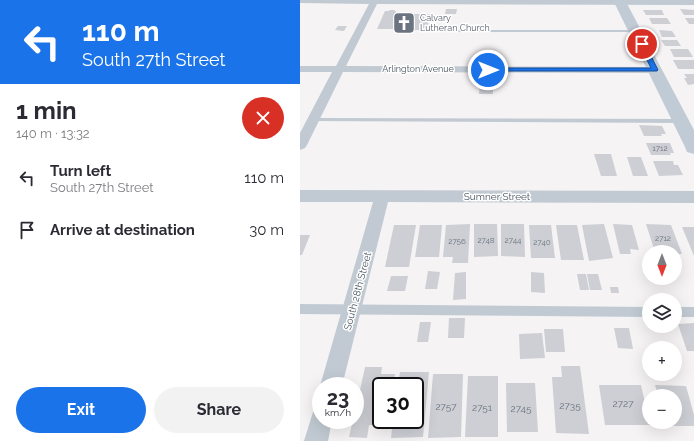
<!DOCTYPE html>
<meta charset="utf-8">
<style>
:root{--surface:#fff;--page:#f2f2f3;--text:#2b2b33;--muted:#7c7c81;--accent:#1a73e8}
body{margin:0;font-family:Raleway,sans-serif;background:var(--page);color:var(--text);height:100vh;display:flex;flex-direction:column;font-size:15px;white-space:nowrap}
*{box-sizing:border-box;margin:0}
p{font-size:13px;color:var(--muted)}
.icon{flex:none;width:22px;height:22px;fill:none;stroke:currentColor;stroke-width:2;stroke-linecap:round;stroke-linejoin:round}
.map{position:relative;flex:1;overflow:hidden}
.sheet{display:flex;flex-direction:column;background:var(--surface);width:300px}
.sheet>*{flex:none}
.hud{background:#1a73e8;color:#fff;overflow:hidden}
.needle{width:26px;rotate:180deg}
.buttons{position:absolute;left:342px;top:245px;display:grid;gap:8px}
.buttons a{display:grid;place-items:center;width:40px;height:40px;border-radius:50%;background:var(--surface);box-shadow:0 4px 16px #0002;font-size:20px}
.speed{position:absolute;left:12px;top:377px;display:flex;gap:8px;font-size:20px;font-weight:700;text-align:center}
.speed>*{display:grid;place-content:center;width:52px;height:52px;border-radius:50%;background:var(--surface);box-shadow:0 4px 16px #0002;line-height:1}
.speed small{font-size:10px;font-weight:400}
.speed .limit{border:2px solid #111;border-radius:6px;background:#fff;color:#111}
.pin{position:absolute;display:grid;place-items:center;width:34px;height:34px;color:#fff;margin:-17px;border:2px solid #fff;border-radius:50%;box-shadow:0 1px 4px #0007}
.me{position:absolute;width:44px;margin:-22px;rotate:90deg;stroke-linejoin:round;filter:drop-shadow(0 0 3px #0008)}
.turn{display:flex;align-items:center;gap:14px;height:84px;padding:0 16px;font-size:18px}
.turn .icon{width:52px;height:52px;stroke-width:2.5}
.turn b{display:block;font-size:28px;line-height:34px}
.round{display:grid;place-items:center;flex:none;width:42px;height:42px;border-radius:21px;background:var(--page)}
.head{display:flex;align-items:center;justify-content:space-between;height:68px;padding:0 16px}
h1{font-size:24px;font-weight:700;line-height:30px}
.cta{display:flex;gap:8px;margin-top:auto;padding:8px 16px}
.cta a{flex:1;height:46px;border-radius:24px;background:var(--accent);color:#fff;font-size:16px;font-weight:700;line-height:46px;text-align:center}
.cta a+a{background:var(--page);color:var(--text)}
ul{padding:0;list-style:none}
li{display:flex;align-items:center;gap:12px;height:52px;padding:0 16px}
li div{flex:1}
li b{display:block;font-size:15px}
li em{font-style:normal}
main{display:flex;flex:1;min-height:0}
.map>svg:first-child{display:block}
</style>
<main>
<section class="sheet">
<div class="hud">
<div class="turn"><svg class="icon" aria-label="left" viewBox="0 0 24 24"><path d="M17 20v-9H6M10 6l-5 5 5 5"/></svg><div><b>110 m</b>South 27th Street</div></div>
</div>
<div class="head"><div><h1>1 min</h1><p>140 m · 13:32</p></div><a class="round" style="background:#d93025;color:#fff"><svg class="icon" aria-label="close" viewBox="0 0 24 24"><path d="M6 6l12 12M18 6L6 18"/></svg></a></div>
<ul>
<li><svg class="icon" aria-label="left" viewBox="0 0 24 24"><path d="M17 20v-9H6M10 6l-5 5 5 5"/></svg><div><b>Turn left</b><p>South 27th Street</p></div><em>110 m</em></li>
<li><svg class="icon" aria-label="arrive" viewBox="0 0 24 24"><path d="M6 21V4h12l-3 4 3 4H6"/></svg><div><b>Arrive at destination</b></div><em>30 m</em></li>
</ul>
<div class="cta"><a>Exit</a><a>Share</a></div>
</section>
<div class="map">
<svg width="394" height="441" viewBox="0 0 394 441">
<rect width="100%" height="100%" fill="#f5f3f3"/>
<!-- building -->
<g fill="#cdcfd5">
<path d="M146,9H157L156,14H145Z"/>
<path d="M380,9L394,10V15H384Z"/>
<path d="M90,10H95L94,11H96L93,19H113L114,14H131L127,28H123V30H113V28H110V26H98L97,29H77L85,11H89Z"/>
<path d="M343,10H362L364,15H346Z"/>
<path d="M349,18H367L371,24H352Z"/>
<path d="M385,18H394V24H389Z"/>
<path d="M38,26H47L44,31L35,30Z"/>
<path d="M359,30L372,31L376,37H362Z"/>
<path d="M361,40H377L381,46H365Z"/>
<path d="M370,49H388L393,57H374Z"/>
<path d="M373,60H394V69H378Z"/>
<path d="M384,74H394V84L388,85L384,78H387Z"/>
<path d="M186,80H193V94H179L180,81L185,82Z"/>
<path d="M339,125L362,126L366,134H361L362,136H344Z"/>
<path d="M346,143H370L374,153H370L371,155H351Z"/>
<path d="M294,154H311L317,176H301Z"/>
<path d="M327,157H341L348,176H333Z"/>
<path d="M353,161H373L374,165H378L383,175L359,176Z"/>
<path d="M170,224L168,263H152L153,257H143L146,225Z"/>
<path d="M174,224H197L198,256L174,257Z"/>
<path d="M201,224H224L225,257L201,256Z"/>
<path d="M304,224L313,258L289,261L282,225Z"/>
<path d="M313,224L332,225L339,250L330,249L331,254H320Z"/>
<path d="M346,224L371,225L382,254H375V252H355Z"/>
<path d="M94,225H116L109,267H85Z"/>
<path d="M120,225H142L139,257H115Z"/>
<path d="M229,225H251L255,258H231Z"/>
<path d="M256,225H277L284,260H261Z"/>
<path d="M382,227H394V256Z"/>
<path d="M0,235H10L2,255H0Z"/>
<path d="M128,271L140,272L137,289H125Z"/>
<path d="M166,272V299L153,300L155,273Z"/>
<path d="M231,272L244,273L245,293L231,292Z"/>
<path d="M277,274H286L289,290H280Z"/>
<path d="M287,274H298L302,290H290Z"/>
<path d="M91,276H108L105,291H87Z"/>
<path d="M310,287H318L319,293H311Z"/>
<path d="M149,318H165L164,338H148Z"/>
<path d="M120,322H131L128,342H117Z"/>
<path d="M394,323V351H387L378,324Z"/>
<path d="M314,328H329L333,349L318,348Z"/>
<path d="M244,329H263L265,352H246Z"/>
<path d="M242,333L245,358L220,359L219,334Z"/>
<path d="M261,366H280L289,434L256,433L252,377H262Z"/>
<path d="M65,367H82L81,374H95L93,386H81V420H87L86,426L69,425L67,438L49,437L53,420H55V413Z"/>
<path d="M100,372H129L123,437L91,438L93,420H115V386H98Z"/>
<path d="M133,374H163L161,437L128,438Z"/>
<path d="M168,376H198V437H165Z"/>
<path d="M206,383H235L238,432H207Z"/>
<path d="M299,385H341L350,425H305Z"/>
<path d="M355,385L386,386L394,415V426H365L364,422H375V396H358Z"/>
</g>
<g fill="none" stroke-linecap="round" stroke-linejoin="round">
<!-- service -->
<g fill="#c1cad2" fill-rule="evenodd">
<path d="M135,30H335L337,31L335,32H135Z"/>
<path d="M13,118L381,119L384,121L381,123L11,121V119Z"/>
<path d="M0,304L349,307V317L0,314Z"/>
<rect x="375" y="307" width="19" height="10"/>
</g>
<!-- minor -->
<g fill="#c1cad2" fill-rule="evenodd">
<path d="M0,0H394V5L77,4L46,66L355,67L360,70L355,73L43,72L7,145L5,148L0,150V133L32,72H0V66H36L69,4L0,3Z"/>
<path d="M0,190L394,191V203L88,202L42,386H21V388L20,386L73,202H0Z"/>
<path d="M21,409V420H32L28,441H4L13,412Z"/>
</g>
<!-- secondary -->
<path fill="#c1cbd6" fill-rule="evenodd" d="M313,0H325L394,130V154L387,152L385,147Z"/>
</g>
<!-- route -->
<path fill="#1a73e8" stroke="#114b97" d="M340,43L345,44L358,70L357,71H188L185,70L188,68H351L339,44Z"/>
<!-- icons -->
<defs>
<g id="church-square" transform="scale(1.15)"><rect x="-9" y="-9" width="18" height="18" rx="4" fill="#6b7280" stroke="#fff"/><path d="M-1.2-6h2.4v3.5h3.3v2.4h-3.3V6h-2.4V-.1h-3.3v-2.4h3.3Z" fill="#fff"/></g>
</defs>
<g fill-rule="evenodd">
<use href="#church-square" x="104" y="23"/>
</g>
<g text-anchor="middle" stroke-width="3" stroke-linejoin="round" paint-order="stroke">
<!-- number labels -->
<g font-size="8" fill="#6b747e">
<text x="360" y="151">1712</text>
<text x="363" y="241">2712</text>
<text x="186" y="243">2748</text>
<text x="213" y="243">2744</text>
<text x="157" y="244">2756</text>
<text x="242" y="245">2740</text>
</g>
<!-- far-worship labels -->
<g font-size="9" fill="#5b616d" stroke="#fff" text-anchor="start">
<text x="120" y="21">Calvary<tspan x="120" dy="10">Lutheran Church</tspan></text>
</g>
<!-- far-street labels -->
<g font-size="9" fill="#4a5661" stroke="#fff">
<text x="118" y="72">Arlington Avenue</text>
</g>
<!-- street labels -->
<g font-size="10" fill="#4a5661" stroke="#fff">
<text x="197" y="200">Sumner Street</text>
<text transform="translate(57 291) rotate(-75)" y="4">South 28th Street</text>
</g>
<!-- near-number labels -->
<g font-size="10" fill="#6b747e">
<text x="323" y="407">2727</text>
<text x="270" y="409">2735</text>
<text x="146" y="410">2757</text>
<text x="182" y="411">2751</text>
<text x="221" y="412">2745</text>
</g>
</g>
</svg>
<div class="buttons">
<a><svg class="needle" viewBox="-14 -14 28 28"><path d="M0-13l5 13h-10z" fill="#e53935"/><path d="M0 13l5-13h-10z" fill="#7c7c81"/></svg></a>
<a><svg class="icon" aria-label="layers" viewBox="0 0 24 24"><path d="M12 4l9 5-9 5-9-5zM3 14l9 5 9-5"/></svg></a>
<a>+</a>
<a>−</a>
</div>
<div class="speed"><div>23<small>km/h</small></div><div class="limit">30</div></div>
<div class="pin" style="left:342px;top:44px;background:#d93025"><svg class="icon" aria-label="arrive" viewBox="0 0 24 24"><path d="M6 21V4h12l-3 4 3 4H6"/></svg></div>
<svg class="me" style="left:188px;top:70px" viewBox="-20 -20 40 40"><circle r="17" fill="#1a73e8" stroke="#fff" stroke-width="3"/><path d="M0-11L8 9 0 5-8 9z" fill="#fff"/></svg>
</div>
</main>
